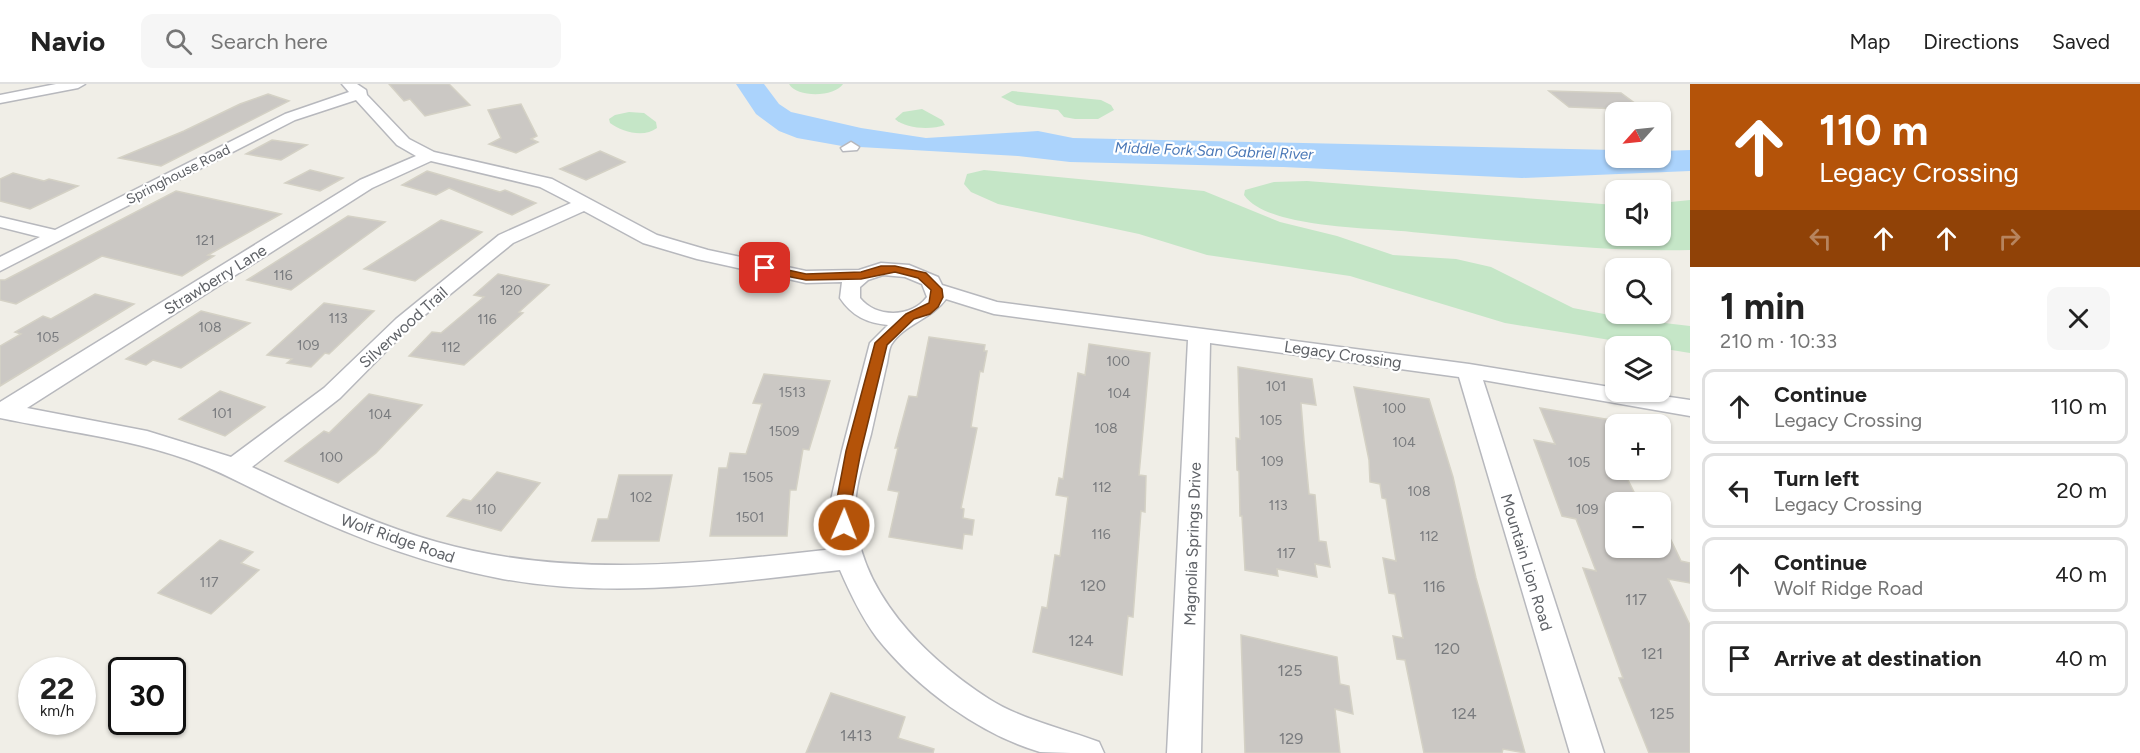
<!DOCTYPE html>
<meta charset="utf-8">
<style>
:root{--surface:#fff;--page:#f6f6f6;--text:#222;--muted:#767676;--line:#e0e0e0}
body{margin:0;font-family:Figtree,sans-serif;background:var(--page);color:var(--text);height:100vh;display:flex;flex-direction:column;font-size:22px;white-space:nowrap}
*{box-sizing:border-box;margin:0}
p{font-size:20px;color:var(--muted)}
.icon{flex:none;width:33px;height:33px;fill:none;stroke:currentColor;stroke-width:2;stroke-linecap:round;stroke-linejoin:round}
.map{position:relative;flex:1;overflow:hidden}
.details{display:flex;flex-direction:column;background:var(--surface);width:450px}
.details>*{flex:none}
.top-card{background:#b45309;color:#fff;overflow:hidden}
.needle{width:39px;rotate:243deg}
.buttons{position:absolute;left:1605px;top:18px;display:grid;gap:12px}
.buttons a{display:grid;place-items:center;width:66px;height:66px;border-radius:12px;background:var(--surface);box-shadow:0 2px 4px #0004;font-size:30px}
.speed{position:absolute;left:18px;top:573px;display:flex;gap:12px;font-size:30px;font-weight:700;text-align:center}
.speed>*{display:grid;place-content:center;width:78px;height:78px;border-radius:50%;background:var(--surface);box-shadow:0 2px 4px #0004;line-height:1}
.speed small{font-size:15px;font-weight:400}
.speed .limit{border:3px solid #111;border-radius:9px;background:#fff;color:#111}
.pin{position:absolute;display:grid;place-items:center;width:51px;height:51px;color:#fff;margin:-26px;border-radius:12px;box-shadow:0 3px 9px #0006}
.me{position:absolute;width:66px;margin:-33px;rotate:1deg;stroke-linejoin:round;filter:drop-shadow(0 0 4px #0008)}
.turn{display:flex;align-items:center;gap:21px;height:126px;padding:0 30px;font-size:27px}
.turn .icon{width:78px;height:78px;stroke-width:2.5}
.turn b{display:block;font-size:42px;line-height:51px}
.lanes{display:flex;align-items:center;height:57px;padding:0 30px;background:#0003;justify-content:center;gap:30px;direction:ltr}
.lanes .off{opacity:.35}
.round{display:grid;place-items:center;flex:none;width:63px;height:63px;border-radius:12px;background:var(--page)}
.headline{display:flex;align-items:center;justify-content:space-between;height:102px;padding:0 30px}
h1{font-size:36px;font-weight:700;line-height:45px}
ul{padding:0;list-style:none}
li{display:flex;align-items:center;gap:18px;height:75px;margin:0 12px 9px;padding:0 18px;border:3px solid var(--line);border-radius:12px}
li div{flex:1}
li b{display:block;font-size:22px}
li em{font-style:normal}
header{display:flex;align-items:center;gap:36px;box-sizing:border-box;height:84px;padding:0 30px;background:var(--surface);border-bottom:2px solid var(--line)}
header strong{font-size:28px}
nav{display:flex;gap:33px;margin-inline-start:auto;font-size:21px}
.search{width:420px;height:54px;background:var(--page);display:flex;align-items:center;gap:15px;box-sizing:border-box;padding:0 21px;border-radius:12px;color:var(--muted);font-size:22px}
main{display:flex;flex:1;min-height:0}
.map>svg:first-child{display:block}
</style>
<header>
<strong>Navio</strong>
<div class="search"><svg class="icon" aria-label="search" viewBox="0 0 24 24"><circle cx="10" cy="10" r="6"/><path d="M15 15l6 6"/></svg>Search here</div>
<nav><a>Map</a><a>Directions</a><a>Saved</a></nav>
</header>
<main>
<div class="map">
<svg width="1690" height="669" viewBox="0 0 1690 669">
<rect width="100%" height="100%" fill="#f0eee7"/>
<!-- green -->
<g fill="#c5e6c7">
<path d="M789,0H843C835,13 797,14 789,0Z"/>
<path d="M1012,7L1101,16L1111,21L1114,26L1098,35H1075L1064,33L1058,26L1017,21L1001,13Z"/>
<path d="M922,25L942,36L945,41C931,46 906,45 895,35L903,28Z"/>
<path d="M629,28L644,29L656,38L657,44C644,54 622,48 610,39L609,35L615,31Z"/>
<path d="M984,86L1204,107L1280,138L1337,152L1393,171L1456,175L1491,183L1573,224L1630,235L1690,242V269L1505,239L1350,192L1207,171L1139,150L998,120L971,108L964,100L967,90Z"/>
<path d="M1307,97L1615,121L1616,152H1660L1661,119L1690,116V166C1601,168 1511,157 1422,149C1378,144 1330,145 1287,134C1272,130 1253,124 1244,111L1245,106L1274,98Z"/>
</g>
<!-- water -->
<path fill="#abd3fc" d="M736,0H764L779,20L791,28L861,44L926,54L1038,47L1073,54L1615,66L1616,74H1660L1661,67L1690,66V87L1522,94L1283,83L1070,78L1018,72L842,62L797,54L779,47L756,30Z"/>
<!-- building -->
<g fill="#cbc8c4" stroke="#d4d1c5" stroke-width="1.5">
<path d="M389,0H449L470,21L425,32L410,15L404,17Z"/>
<path d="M1549,7L1621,9L1644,26L1569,23Z"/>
<path d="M268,10L289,17L161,82L119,74L184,47L240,20Z"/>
<path d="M521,20L537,52L531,55L538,58L516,69L489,60L501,54L488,26Z"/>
<path d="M272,56L307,61L281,76L246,70Z"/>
<path d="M600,67L625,78L586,96L560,85Z"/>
<path d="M310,86L343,94L320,107L285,99Z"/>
<path d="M427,87L500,108L505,106L536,119L512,131L449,104L436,111L402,101Z"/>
<path d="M13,89L44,97L49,95L78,102L30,125L0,117V95Z"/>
<path d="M176,107L281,130L208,171L214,172L182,192L102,172L16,220L0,216V196H5Z"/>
<path d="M348,132L385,138L291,206L247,196Z"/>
<path d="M441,136L482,148L415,197L364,185Z"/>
<path d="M498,190L549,201L519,228L523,229L464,281L409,272L432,248L441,249L484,213L474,211Z"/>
<path d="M95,210L134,220L0,302V262L21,250L15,248L43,232L51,235Z"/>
<path d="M324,219L374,227L329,270L325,269L311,283L287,279L292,275L267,271Z"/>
<path d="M201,227L250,239L181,284L153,276L146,281L126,275Z"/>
<path d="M929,253L985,261L984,267H987L983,288L980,287L971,343L977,344L961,424L964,425L963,434L974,436L972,451L964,450L962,465L889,453L899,408L888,406L898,364H895L909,312L917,313Z"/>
<path d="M1089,260L1150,269L1139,391L1146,392L1145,428L1141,427L1133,533L1128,532L1122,591L1033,568L1042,523L1047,524L1055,471L1060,472L1068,413L1056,411L1059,394L1063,395L1078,289L1085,291Z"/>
<path d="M1238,283L1312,295L1316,321L1301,319L1304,357L1309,410L1315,411L1319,457L1326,458L1330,483L1315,480L1317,493L1277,485L1278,492L1245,486L1242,432H1240L1239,387L1237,386L1236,354L1240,355Z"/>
<path d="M764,290L830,297L809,366L803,365L796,406H790L787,452H710L719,384H727L730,369L746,370L762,320L753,319Z"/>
<path d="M1354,303L1429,315L1453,393L1476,494L1525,669L1503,665L1502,669H1424L1405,576L1397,575L1393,552L1403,554L1395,510L1389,509L1383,474L1396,477L1386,415L1382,414L1380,400L1370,398L1369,376Z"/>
<path d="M220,307L265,323L225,352L179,335Z"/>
<path d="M369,310L422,321L376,369L338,399L285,377L324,347L329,349Z"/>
<path d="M1540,324L1611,336L1616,345V386H1623L1639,418H1616V464H1660V433L1681,477L1690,479V499L1668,495L1690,541V669H1649L1619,594H1623L1583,484L1596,487L1576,435L1562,432L1534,356L1555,360Z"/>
<path d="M497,388L540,399L501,447L447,432L463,415L471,417Z"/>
<path d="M619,391H672L659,457H592L598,435H608Z"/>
<path d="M220,456L253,468L241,479L259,486L211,530L158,509Z"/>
<path d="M1241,551L1337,573L1340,600L1349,602L1353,630L1335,625L1340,669H1245Z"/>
<path d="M831,609L905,633L898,654L934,665L933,669H806Z"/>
</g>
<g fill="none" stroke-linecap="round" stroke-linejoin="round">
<!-- minor casing -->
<g stroke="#b7b8bd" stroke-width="3">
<g id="minor">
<path d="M56,0H85L78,4L0,19V11Z"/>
<path d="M342,0H357L366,6L367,11L409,55L434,68L552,95L657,151L708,166L806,187L859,186L881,179L909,181L938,193L942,201L997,218L1469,280L1616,304V308H1636L1690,316V332L1483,296L1604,669H1570L1459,293L1210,259L1201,669H1167L1188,256L994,230L946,215C932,235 904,240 891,261C888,267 888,277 886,283C881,305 876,328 871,350C865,373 855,401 855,425C856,507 926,574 989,615C1020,635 1065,645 1099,658L1104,669C1085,669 1058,669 1040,668C979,650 917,604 877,554C862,534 850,509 840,486C727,499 611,516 498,494C425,480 355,454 288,422C254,406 221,387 186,375C126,354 62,347 0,334V318L360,96L416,72L397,61L356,16L295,36L0,187V173L40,153L0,143V133L55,146L285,30L349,8ZM431,77L540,103L571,119L499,151L396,235L324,304L231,373L147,347L27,324L372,104ZM584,127L643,159L697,175L806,199L842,198L840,214C852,232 867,239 888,241L870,259L842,367L829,425L834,465C701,480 568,495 437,458C373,440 313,411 252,383L340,314L410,243L513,159ZM883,191L905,193L922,200L927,213C911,234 876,234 860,214V203L868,196Z"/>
<path d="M851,58L859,63L857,66L843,67L841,64Z"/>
</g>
</g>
<!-- minor -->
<use href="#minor" fill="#fff" fill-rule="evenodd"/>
</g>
<!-- route -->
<path fill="#b45309" stroke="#753606" stroke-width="1.5" d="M765,181L806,190L861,188L881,182H895L926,189L942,205L943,213L938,223L930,230L914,235L887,261L861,367L850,425L852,441L850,445H839L835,425L846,367L875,259L906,230L929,219L931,206L918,194L895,188L861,195L806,196L761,187V182Z"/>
<g text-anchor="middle" stroke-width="4.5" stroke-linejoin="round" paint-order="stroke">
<!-- far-street labels -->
<g font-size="14" fill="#5e6166" stroke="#fff">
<text transform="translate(178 90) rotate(-27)" y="5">Springhouse Road</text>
</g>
<!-- number labels -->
<g font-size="14" fill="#797b7e">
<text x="205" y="161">121</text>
<text x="283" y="196">116</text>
<text x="511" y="211">120</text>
<text x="338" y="239">113</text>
<text x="487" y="240">116</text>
<text x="210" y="248">108</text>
<text x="48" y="258">105</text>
<text x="308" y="266">109</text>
<text x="451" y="268">112</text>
<text x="1118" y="282">100</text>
<text x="1276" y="307">101</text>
<text x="792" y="313">1513</text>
<text x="1119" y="314">104</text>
<text x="1394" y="329">100</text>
<text x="222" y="334">101</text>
<text x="380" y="335">104</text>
<text x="1271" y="341">105</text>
<text x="1106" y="349">108</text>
<text x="784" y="352">1509</text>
<text x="1404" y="363">104</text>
<text x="331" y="378">100</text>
<text x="1272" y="382">109</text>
<text x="1579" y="383">105</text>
<text x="758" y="398">1505</text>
<text x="1102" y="408">112</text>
<text x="1419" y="412">108</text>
<text x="641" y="418">102</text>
<text x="1278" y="426">113</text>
<text x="486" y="430">110</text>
<text x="1587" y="430">109</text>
<text x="750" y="438">1501</text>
<text x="1101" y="455">116</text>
<text x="1429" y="457">112</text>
<text x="1286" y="474">117</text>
<text x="209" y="503">117</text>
</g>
<!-- far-water labels -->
<g font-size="15" font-style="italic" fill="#4a78b7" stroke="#fff">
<text transform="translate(1214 67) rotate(2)" y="5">Middle Fork San Gabriel River</text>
</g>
<!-- street labels -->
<g font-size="16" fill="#5e6166" stroke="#fff">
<text transform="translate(215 195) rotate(-32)" y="6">Strawberry Lane</text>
<text transform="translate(403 243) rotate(-42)" y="6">Silverwood Trail</text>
<text transform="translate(1343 270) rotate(8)" y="6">Legacy Crossing</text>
<text transform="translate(398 454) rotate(19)" y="6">Wolf Ridge Road</text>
<text transform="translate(1192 460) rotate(-88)" y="6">Magnolia Springs Drive</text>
<text transform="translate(1527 478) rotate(73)" y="6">Mountain Lion Road</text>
</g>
<!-- near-number labels -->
<g font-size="16" fill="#797b7e">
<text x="1093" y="507">120</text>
<text x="1434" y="508">116</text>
<text x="1636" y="521">117</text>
<text x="1081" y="562">124</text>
<text x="1447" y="570">120</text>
<text x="1652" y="575">121</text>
<text x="1290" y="592">125</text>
<text x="1464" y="635">124</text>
<text x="1662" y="635">125</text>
<text x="856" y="657">1413</text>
<text x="1291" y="660">129</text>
</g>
</g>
</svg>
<div class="buttons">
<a><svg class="needle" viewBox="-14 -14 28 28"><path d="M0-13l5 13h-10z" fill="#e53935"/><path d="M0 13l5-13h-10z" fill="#767676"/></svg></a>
<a><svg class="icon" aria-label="sound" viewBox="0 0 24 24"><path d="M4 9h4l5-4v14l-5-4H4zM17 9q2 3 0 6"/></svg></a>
<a><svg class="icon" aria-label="search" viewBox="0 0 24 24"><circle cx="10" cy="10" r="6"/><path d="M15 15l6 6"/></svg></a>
<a><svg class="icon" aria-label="layers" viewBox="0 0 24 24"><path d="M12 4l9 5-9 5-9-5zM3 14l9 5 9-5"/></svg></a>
<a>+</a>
<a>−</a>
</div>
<div class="speed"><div>22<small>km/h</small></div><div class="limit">30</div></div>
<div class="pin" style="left:765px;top:184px;background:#d93025"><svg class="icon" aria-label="arrive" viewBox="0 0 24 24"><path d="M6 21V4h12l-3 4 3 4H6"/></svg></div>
<svg class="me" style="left:844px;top:441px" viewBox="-20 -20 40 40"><circle r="17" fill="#b45309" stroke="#fff" stroke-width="3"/><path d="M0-11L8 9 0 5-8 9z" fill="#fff"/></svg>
</div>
<section class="details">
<div class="top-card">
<div class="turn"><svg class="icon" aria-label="ahead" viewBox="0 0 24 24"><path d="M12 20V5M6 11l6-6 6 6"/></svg><div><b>110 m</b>Legacy Crossing</div></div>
<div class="lanes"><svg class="icon off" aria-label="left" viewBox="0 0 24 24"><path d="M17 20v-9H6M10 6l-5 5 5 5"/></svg><svg class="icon" aria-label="ahead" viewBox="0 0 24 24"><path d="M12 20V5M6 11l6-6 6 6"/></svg><svg class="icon" aria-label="ahead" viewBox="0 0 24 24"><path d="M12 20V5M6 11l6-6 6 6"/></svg><svg class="icon off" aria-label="right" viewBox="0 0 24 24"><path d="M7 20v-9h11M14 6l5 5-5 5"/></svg></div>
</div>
<div class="headline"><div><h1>1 min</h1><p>210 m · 10:33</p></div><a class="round"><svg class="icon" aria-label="close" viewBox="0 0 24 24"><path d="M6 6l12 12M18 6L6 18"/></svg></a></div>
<ul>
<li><svg class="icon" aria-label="ahead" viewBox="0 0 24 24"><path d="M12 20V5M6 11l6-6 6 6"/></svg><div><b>Continue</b><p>Legacy Crossing</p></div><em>110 m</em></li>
<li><svg class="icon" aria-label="left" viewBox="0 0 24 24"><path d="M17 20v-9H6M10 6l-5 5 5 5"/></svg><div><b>Turn left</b><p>Legacy Crossing</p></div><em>20 m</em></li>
<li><svg class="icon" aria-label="ahead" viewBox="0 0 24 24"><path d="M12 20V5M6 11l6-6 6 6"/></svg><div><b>Continue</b><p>Wolf Ridge Road</p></div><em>40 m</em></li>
<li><svg class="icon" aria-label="arrive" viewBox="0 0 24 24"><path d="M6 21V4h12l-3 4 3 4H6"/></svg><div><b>Arrive at destination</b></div><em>40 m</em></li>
</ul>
</section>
</main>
